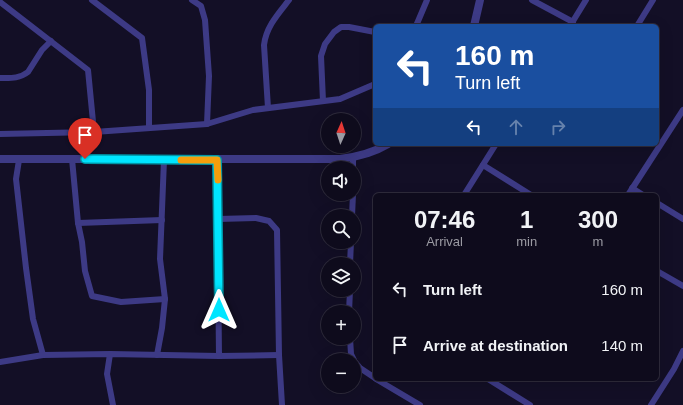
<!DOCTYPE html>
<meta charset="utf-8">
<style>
:root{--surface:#0e0b1c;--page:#1c1929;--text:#f1f3f6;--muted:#9b9ba3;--line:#2e2b3b}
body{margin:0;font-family:Helvetica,sans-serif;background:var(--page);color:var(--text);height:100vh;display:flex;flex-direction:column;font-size:15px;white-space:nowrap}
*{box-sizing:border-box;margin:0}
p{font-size:13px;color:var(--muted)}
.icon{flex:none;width:22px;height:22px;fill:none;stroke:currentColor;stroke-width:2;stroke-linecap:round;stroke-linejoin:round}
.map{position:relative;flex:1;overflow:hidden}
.details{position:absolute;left:373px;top:193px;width:286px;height:188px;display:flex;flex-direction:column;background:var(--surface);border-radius:6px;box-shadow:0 4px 16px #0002,0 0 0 1px var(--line)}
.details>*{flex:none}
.hud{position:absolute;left:373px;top:24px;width:286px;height:122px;border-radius:6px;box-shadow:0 4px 16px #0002,0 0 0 1px var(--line);background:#1a4fa0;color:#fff;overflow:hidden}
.needle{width:26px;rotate:3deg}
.tools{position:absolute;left:321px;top:113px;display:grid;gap:8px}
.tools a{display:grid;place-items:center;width:40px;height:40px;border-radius:50%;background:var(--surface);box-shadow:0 4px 16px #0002,0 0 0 1px var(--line);font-size:20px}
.pin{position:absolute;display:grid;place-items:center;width:34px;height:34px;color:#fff;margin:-41px -17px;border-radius:50% 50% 50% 0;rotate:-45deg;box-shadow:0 0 4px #0007}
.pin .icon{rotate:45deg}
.me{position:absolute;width:44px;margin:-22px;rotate:0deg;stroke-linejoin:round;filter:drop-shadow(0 0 3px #0008)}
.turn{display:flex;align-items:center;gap:14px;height:84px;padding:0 16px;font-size:18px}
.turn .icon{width:52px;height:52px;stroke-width:2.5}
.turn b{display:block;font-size:28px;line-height:34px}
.lanes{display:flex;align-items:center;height:38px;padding:0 16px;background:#0003;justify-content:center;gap:20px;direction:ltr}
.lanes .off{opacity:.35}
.eta{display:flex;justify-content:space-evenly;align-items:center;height:68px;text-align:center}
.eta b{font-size:24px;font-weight:600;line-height:28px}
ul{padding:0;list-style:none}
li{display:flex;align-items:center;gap:12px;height:56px;padding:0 16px}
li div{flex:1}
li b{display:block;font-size:15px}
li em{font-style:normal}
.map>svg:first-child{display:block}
</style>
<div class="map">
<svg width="683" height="405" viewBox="0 0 683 405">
<rect width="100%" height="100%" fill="#130f26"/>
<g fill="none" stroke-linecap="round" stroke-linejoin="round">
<!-- minor -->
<g stroke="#3d3a85" stroke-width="6">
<path d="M92,0L142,38L149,90V128"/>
<path d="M192,0L201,6L205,20L209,76L207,124"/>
<path d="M532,0L573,22"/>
<path d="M0,2L88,70L94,132"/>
<path d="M416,26L427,0"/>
<path d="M570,26L586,0"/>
<path d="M637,26L653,0"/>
<path d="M0,78C10,78 19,79 28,72L42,50L51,41"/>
<path d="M323,101L321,56L325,44L334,32L341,27H349L375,32"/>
<path d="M268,108L264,45C266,27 278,14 289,0"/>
<path d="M0,134L94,132L207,124L253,110L340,99L375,84"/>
<path d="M353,158V168"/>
<path d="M72,159L78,223L82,242L85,271L92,296L121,302L165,299"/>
<path d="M19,160L16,179L26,268L33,319L43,355"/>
<path d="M217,160L219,356L279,355"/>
<path d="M483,165L531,195"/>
<path d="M632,188L643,195"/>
<path d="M464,195L496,144"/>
<path d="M628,195L683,110"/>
<path d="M657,203L683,219"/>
<path d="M352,216L353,194"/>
<path d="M218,219L256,218L269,221L277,230L279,355L282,405"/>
<path d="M78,223L162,220"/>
<path d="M350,264L351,242"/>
<path d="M657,271L683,286"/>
<path d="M349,312L350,290"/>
<path d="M350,338L351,354L354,360"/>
<path d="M110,354L107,374L113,405"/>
<path d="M157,355L162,328L165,299L160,259L164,160"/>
<path d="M354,361L360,368L375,378"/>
<path d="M0,362L43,355L110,354L219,356"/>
<path d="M376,379L420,405"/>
<path d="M488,379L530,405"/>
<path d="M651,405L674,369L683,351"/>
</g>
<!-- tertiary -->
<g stroke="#3d3a85" stroke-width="8">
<path d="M474,26L480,0"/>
<path d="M0,159H340C357,157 373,153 388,144"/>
</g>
</g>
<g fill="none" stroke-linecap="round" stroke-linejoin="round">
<!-- route casing -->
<g stroke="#0095a6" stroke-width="10">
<path id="route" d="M85,159L217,160L219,310"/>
</g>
<!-- route -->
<use href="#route" stroke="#00e5ff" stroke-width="7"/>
<!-- slow -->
<path stroke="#f59e0b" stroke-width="7" d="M181,160H217L218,180"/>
</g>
</svg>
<div class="tools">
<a><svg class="needle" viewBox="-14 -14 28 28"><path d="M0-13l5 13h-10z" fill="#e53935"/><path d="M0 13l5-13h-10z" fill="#9b9ba3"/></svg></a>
<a><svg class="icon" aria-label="sound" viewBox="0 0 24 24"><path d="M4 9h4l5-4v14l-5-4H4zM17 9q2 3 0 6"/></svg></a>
<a><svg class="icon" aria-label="search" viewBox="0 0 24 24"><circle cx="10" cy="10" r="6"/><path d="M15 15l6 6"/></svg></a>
<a><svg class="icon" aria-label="layers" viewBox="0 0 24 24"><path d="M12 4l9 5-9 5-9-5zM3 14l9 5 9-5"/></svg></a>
<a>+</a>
<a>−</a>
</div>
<div class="pin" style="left:85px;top:159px;background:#d93025"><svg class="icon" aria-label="arrive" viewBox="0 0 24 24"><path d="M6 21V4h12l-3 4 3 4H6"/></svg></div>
<svg class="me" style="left:219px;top:310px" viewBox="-20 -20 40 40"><path d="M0-17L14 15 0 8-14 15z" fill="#00e5ff" stroke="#fff" stroke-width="4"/></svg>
<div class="hud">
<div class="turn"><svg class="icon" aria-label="left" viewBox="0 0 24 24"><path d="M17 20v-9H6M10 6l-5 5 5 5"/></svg><div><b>160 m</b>Turn left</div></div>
<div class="lanes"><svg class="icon" aria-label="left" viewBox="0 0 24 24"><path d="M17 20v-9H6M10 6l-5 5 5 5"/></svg><svg class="icon off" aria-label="ahead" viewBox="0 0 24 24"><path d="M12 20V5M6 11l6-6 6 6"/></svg><svg class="icon off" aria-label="right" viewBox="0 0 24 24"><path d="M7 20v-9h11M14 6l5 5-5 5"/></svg></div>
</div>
<section class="details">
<div class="eta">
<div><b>07:46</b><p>Arrival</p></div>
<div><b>1</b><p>min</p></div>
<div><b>300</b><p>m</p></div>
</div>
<ul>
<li><svg class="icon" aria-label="left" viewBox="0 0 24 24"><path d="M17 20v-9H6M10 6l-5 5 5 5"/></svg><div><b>Turn left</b></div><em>160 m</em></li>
<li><svg class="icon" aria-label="arrive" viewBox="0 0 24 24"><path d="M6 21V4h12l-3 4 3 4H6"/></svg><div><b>Arrive at destination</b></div><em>140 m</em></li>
</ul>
</section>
</div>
